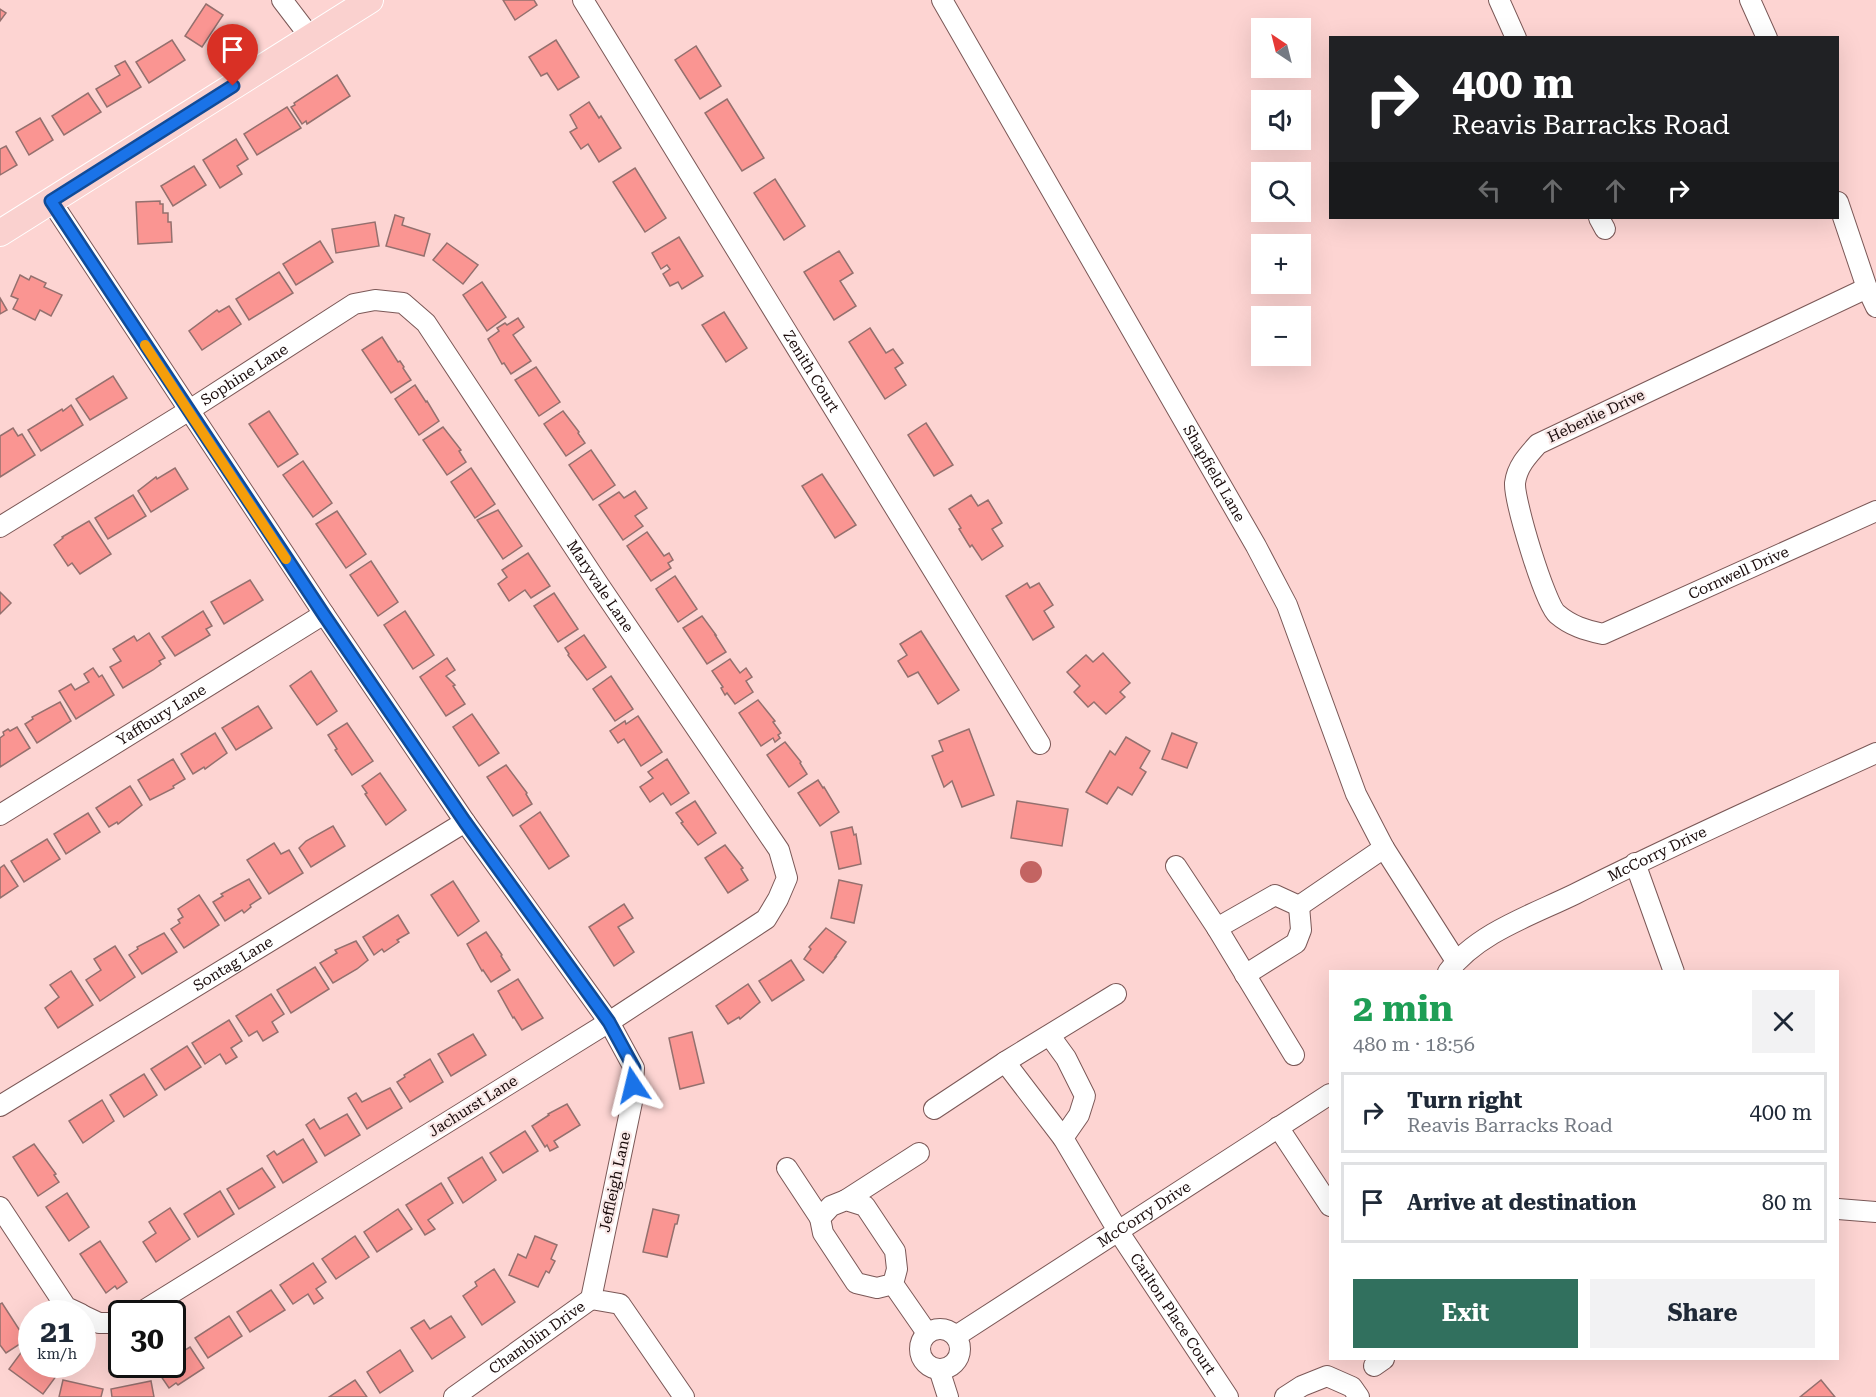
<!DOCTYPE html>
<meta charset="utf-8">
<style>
:root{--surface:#fff;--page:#f2f2f3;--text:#1f2937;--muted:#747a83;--line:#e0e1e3;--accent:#31705e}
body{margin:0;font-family:"Roboto Serif",serif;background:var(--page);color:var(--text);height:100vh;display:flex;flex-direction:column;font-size:22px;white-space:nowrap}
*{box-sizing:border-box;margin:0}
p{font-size:20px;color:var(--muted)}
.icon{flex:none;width:33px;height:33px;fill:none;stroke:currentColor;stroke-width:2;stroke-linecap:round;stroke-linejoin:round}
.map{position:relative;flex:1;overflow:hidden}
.side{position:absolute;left:1329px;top:970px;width:510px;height:390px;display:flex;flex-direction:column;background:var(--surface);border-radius:0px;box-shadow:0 6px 24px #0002}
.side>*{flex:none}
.banner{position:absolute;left:1329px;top:36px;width:510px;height:183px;border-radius:0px;box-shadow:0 6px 24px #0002;background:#202124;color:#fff;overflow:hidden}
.needle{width:39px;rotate:325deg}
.controls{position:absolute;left:1251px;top:18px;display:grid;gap:12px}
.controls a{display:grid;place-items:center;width:60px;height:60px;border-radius:0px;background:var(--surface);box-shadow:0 6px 24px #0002;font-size:30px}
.speed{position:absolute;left:18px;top:1300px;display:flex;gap:12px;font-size:30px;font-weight:700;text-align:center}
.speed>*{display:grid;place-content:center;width:78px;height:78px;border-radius:50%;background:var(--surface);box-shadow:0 6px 24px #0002;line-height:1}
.speed small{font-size:15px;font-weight:400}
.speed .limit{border:3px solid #111;border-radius:9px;background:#fff;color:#111}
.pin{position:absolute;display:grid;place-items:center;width:51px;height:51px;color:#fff;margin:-62px -26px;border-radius:50% 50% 50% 0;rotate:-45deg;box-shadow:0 0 6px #0007}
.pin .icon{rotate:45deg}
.me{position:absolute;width:66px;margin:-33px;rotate:350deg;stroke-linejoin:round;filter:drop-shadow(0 0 4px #0008)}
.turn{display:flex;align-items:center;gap:21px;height:126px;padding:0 24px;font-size:27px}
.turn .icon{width:78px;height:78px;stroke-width:2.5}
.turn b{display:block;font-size:42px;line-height:51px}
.lanes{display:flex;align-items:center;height:57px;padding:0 24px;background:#0003;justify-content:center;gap:30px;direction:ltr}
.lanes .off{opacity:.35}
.round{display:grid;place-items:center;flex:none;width:63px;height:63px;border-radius:0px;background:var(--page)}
.headline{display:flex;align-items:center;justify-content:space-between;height:102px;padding:0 24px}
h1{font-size:36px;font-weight:700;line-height:45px;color:#1e9e55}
.action{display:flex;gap:12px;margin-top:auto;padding:12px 24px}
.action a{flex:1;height:69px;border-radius:0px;background:var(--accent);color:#fff;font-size:24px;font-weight:700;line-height:69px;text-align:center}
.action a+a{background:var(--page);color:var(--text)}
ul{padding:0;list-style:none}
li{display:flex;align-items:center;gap:18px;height:81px;margin:0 12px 9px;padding:0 12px;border:3px solid var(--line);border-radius:0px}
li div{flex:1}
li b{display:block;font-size:22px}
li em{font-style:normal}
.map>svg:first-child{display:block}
</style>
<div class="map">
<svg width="1876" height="1397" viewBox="0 0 1876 1397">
<rect width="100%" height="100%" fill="#fdd4d2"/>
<!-- water -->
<circle fill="#c36462" cx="1031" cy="872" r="11"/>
<!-- building -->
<g fill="#fa9592" stroke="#94706e" stroke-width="1.5">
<path d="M503,0H534L537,5L515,20Z"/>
<path d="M206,4L223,15L202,47L185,36Z"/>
<path d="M0,9L6,13L0,21Z"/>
<path d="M172,40L185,60L149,83L136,62Z"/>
<path d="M556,40L579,77L558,90L547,73L541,76L529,57Z"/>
<path d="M696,46L721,86L700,99L675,60Z"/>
<path d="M125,61L141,87L107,107L96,89L120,75L115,66Z"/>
<path d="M337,75L350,96L307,124L306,121L302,124L291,107L295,105L294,103Z"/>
<path d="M88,93L101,112L64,135L52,116Z"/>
<path d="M727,99L764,158L742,171L705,113Z"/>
<path d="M589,102L599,118L601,116L621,148L599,162L588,144L581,149L570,132L577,128L570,115Z"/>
<path d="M287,107L301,128L257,155L244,134Z"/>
<path d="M40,118L53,140L29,155L16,132Z"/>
<path d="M236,139L248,159L237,166L242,174L220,188L203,160Z"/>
<path d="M6,146L17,165L0,175V149Z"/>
<path d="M194,166L206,185L173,206L161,186Z"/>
<path d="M635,168L666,218L645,232L613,182Z"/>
<path d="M775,179L805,226L784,240L754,193Z"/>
<path d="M160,201V204H163V213H168V222H171L172,242L138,244L136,202Z"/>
<path d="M395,215L404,218L402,225L430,234L424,256L386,246Z"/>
<path d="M375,222L379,246L336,253L332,229Z"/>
<path d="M679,237L703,276L682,289L678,282L670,286L663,274L670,269L667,265L661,269L652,253Z"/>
<path d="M320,241L333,262L296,285L283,264Z"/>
<path d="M447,243L478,265L463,284L433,260Z"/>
<path d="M839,251L853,273L840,281L856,306L834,320L804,272Z"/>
<path d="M279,272L293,293L249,320L236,299Z"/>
<path d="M20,275L29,280L31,276L46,283L44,287L62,295L51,316L40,310L35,320L13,309L18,299L11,296Z"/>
<path d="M482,282L506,317L487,331L463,295Z"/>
<path d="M0,298L7,310L0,314Z"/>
<path d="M229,306L241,324L202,350L189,331L217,310L219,312Z"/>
<path d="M724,312L747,348L726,362L702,325Z"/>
<path d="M518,318L524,327L513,335L531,361L511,374L504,363L502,364L488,339L499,331L497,328L505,323L507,325Z"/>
<path d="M870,328L886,353L893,349L903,363L895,368L906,385L885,399L849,342Z"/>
<path d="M382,337L398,362L400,361L404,367L403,368L411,380L391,393L362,350Z"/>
<path d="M536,367L560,402L539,416L515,380Z"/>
<path d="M113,376L127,398L90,420L76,399Z"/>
<path d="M415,385L426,402L427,401L439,421L419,435L395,399Z"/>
<path d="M71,405L83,425L41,451L28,430L62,409L63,411Z"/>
<path d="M269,411L298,454L278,467L249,424Z"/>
<path d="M563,411L579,432L578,433L585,443L566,456L544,424Z"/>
<path d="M926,423L953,465L934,476L908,435Z"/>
<path d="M443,427L461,450L459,451L466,462L447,475L423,440Z"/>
<path d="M13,428L18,436L22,434L35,455L0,477V436Z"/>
<path d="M591,450L615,485L593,500L569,465Z"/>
<path d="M303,461L332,503L313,517L283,475Z"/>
<path d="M175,468L188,489L151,512L138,491L156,477L157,479Z"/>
<path d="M471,468L495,504L475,518L451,482Z"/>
<path d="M822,474L856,525L835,538L802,486Z"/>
<path d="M635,491L647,508L635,516L643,526L623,540L599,505L619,492L624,498Z"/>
<path d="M133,495L146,516L108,539L95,518Z"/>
<path d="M971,495L978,506L988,500L1002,523L992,529L1003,546L982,560L972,545L970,547L959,529L961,528L949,509Z"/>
<path d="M498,510L522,546L503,559L477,520Z"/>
<path d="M337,511L366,554L346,568L316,524Z"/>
<path d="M89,521L111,554L80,574L72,563L68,566L54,545L63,538L62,537Z"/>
<path d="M647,532L664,556L669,553L673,560L668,563L671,568L651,581L627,546Z"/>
<path d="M528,553L550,586L531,598L525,590L509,601L498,584L507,577L502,570Z"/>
<path d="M371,561L398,602L378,616L350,575Z"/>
<path d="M675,576L697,609L678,622L656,589Z"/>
<path d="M250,580L263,600L224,624L211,602Z"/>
<path d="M1027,583L1030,588L1039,583L1053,605L1044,611L1054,627L1033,640L1006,596Z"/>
<path d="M0,592L11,603L0,614Z"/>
<path d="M554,593L578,629L558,642L534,606Z"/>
<path d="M203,611L212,626L206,629L210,635L175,656L162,637Z"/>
<path d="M405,611L434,655L413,669L384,625Z"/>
<path d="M702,616L716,635H715L726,652L707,664L683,628Z"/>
<path d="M921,631L959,690L938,704L918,672L908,677L898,661L907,655L900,644Z"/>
<path d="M149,633L165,658L159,661L161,664L153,670L123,688L110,667L121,661L113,649L134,636L137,641Z"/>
<path d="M584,635L606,667L587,680L568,655L569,654L565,648Z"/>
<path d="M1103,653L1130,683L1120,692L1125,697L1106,714L1094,702L1088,707L1074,692L1080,686L1067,672L1086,655L1093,662Z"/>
<path d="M447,658L455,670L446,676L455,685L453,686L465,704L446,716L420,677Z"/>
<path d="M730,659L740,673L746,668L752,677L746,681L753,692L735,704L727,693L725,695L721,688L723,687L712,671Z"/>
<path d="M93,668L99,677L102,675L114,695L76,719L59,691L71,684L75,690L89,682L84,674Z"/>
<path d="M311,671L337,711L317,725L290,686Z"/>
<path d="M611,676L633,709L615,721L593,689Z"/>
<path d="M758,700L775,721L773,722L781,733L778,735L780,738L775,742L773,738L761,746L739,713Z"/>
<path d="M60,702L71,721L37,743L25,724L33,719L32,717Z"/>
<path d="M258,706L272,728L236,750L222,728Z"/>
<path d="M472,714L499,753L479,766L453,727Z"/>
<path d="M638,716L662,752L641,766L624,739L618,743L610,731L625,721L626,724Z"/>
<path d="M347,723L373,761L352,775L335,750L337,749L328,735Z"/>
<path d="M17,727L30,748L0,767V738L4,735L3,732L8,729L10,731Z"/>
<path d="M969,729L994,795L962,807L952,781L944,787L932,756L943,751L939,741Z"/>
<path d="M215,733L227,753L205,769L204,767L193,774L181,754Z"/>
<path d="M1172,733L1197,743L1187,768L1162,759Z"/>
<path d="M1126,737L1150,751L1140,768L1146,772L1132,795L1118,787L1107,804L1086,792L1110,751L1115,755Z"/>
<path d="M785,742L801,762L800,763L807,774L789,787L767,755Z"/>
<path d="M173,759L185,779L173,786L174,788L150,800L138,780Z"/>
<path d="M667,759L689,793L671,805L663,793L650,802L640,787L653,778L648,772Z"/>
<path d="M506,765L527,793L526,794L532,804L513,816L487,777Z"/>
<path d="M380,773L406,810L386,825L365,794L367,793L362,786Z"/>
<path d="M818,780L823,788L824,787L839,812L820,826L798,793Z"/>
<path d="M130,786L142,805L118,824L117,822L109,827L96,808Z"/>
<path d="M695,801L716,833L698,845L681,823L683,822L676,813Z"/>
<path d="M1017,801L1068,809L1062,846L1011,838Z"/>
<path d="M540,812L569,856L549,869L520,826Z"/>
<path d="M88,813L100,832L66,854L54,834Z"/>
<path d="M333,826L345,846L311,867L299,848L306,841Z"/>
<path d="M852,827L854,835L856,834L861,864L839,869L831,832Z"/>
<path d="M47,839L60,859L24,882L11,861Z"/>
<path d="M274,843L281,854L289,850L303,873L269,894L247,860Z"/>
<path d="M725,845L743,868L741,869L748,880L728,893L705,858Z"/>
<path d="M4,865L18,886L0,898V868Z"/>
<path d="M249,879L261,898L250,905L251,907L244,913L242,910L225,921L213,902L223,896L221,894Z"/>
<path d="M839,880L862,885L854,923L831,918Z"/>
<path d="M453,881L479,921L458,936L431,895Z"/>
<path d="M199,895L219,925L184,948L171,929L180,923L178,920L183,917L178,909Z"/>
<path d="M624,904L633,918L618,927L634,952L614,966L589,927Z"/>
<path d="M398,915L409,933L397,940L399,942L384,952L382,949L374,955L363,937Z"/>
<path d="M826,928L846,942L835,957H836L823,973L804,959L811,949L809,947Z"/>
<path d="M486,932L502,955L501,956L510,970L491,982L483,970L482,971L467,944Z"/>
<path d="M164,933L177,952L142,974L129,955L138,949L137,947Z"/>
<path d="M356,941L368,960L357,969L333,983L320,963L337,953L335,950Z"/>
<path d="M115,946L135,977L100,1001L86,980L101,970L94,959Z"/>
<path d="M791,960L804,980L772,1001L759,981Z"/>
<path d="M315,967L329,989L291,1013L277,990Z"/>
<path d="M71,971L93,1005L58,1028L45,1008L59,997L50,985Z"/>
<path d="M518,979L543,1018L522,1030L514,1017L513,1018L498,991Z"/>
<path d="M748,984L760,1002L740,1019L739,1017L728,1024L716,1006Z"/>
<path d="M271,994L284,1014L272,1022L278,1032L263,1041L257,1031L249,1036L236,1016Z"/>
<path d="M229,1020L242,1041L231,1048L237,1057L226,1064L220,1054L205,1064L192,1043Z"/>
<path d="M692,1032L704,1083L680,1089L669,1038Z"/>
<path d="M473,1034L486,1055L451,1076L438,1054Z"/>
<path d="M187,1046L201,1067L165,1090L151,1069Z"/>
<path d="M430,1059L443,1082L410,1102L397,1082L405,1077L404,1075Z"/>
<path d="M144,1074L157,1095L124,1117L110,1095Z"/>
<path d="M390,1088L402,1108L367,1129L348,1098L356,1093L362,1102Z"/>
<path d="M102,1100L114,1121L83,1143L69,1121Z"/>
<path d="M567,1104L580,1125L554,1141L558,1147L550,1151L547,1145L545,1147L532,1126L549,1115L548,1114Z"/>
<path d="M347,1114L360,1135L325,1156L306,1125L314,1119L320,1129Z"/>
<path d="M525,1131L538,1151L503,1173L490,1153Z"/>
<path d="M303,1139L317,1162L283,1183L267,1156L274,1151L277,1155Z"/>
<path d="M34,1144L56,1174L54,1175L59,1182L38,1196L13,1157Z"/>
<path d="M482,1157L496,1180L463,1203L448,1178Z"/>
<path d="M262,1168L275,1187L239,1209L227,1189Z"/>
<path d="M441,1183L453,1203L428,1220L435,1229L425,1235L406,1205Z"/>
<path d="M220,1191L234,1214L198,1237L184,1214Z"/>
<path d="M67,1193L89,1227L69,1241L46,1207Z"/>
<path d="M170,1208L190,1239L156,1262L143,1242L156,1233L149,1222Z"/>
<path d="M398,1209L412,1229L377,1252L364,1232Z"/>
<path d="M653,1209L679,1215L677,1224H675L667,1257L643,1252Z"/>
<path d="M355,1236L369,1257L336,1279L322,1259Z"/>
<path d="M535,1236L557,1245L551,1259L555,1261L549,1273L546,1271L538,1287L509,1275L518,1254L526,1258Z"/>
<path d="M100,1241L127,1282L117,1289L115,1286L106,1293L80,1254Z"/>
<path d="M313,1263L326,1282L316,1289L323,1298L314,1304L308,1294L293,1304L280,1285Z"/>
<path d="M494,1269L515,1302L482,1325L463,1296L477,1286L475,1282Z"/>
<path d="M271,1290L285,1310L250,1332L237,1312Z"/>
<path d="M2,1303L26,1340L6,1353L0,1345V1304Z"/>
<path d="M229,1316L242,1336L208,1358L195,1338Z"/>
<path d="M451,1316L465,1337L432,1359L411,1328L424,1320L430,1329Z"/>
<path d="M190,1347L204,1368L178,1385L176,1383L169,1388L156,1369L162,1365H172V1358Z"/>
<path d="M23,1350L32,1356V1365H44L57,1375L43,1394L9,1369Z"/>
<path d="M400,1350L413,1371L380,1393L367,1372Z"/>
<path d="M63,1380L103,1389L101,1397H59Z"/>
<path d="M355,1380L367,1397H329Z"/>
<path d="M1821,1380L1835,1397H1800Z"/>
<path d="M151,1381L154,1397H112L111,1389Z"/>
</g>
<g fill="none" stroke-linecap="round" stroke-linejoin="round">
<!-- minor casing -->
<g stroke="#7b5857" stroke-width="22">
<g id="minor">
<path d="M282,0L311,38"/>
<path id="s1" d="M583,0L1040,744"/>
<path id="s2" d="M942,0L1256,546L1287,605L1356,794L1384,848L1456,961"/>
<path d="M1499,0L1516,38"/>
<path d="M1750,0L1767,38"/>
<path d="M51,201L324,614L465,822L609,1022L634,1068L632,1102L591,1299L620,1304L684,1397"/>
<path d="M1838,202L1867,288L1876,307"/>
<path d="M1599,218L1605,229"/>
<path id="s3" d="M1867,288L1538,444C1527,456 1517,467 1515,483C1514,501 1545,604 1557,614C1571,626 1585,630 1603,634L1876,511"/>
<path id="s4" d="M0,527L188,411L354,304L375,300L403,303L426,323L599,585L779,850L787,878L778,899L766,919L609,1022L138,1314"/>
<path id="s5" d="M0,815L324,614"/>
<path d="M1635,863L1674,972"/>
<path d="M1176,866L1217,928L1294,1055"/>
<path d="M1299,906L1384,848"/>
<path d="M1217,928L1275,895L1299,906"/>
<path id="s6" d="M1448,972C1477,933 1532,915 1575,894C1674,844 1775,799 1876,753"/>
<path d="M1245,975L1296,943L1301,930L1299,906"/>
<path d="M1050,1036L1066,1058L1085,1096L1079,1115L1063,1138"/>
<path id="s7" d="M1005,1062L1063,1138L1118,1231L1228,1397"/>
<path id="s8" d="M0,1106L465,822"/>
<path d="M934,1109L1005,1062L1116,994"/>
<path d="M1278,1127L1330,1206"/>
<path d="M787,1168L820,1218"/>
<path d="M846,1200L919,1153"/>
<path d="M0,1207L66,1307L81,1314"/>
<path d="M1838,1209L1876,1212"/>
<path d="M893,1284L897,1269L895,1251L865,1206L846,1200L831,1206L820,1218L823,1233L856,1283L877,1288L893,1284L927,1333"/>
<path d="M82,1315L99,1323H122"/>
<circle cx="940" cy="1349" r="20"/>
<path id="s9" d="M956,1336L1330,1094"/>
<path d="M1374,1366L1384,1359"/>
<path d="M939,1369L948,1397"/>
<path id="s10" d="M454,1397L591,1299"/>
<path d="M1285,1397L1302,1386L1327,1376L1352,1387L1359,1397"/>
</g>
</g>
<!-- major casing -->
<g stroke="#fff" stroke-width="28">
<path id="major" d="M0,233L370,0"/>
</g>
<!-- minor -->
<use href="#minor" stroke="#fff" stroke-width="20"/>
<!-- major -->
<use href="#major" stroke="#fad1cf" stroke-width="26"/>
</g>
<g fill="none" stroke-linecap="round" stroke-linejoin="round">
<!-- route casing -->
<g stroke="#114b97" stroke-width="15">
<path id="route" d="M233,86L51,201L324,615L465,822L609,1022L634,1068L633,1085"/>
</g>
<!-- route -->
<use href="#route" stroke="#1a73e8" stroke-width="10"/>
<!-- slow -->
<path stroke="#f59e0b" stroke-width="10" d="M145,345L286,559"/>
</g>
<g text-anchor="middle" stroke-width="4.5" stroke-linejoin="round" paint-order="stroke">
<!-- street labels -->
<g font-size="15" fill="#190b0b" stroke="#f9e8e7">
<text dy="5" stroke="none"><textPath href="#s1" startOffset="436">Zenith Court</textPath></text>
<text dy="5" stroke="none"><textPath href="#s4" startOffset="288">Sophine Lane</textPath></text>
<text transform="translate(1596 416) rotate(-25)" y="5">Heberlie Drive</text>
<text dy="5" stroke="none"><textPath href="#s2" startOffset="546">Shapfield Lane</textPath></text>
<text dy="5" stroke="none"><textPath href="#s3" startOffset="748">Cornwell Drive</textPath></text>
<text dy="5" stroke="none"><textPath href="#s4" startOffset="814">Maryvale Lane</textPath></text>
<text dy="5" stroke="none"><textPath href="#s5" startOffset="190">Yaffbury Lane</textPath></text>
<text dy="5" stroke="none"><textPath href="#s6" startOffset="242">McCorry Drive</textPath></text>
<text dy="5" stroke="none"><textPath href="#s8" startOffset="273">Sontag Lane</textPath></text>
<text transform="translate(473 1106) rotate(-32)" y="5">Jachurst Lane</text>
<text transform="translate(615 1182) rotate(-78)" y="5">Jeffleigh Lane</text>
<text dy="5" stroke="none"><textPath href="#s9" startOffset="224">McCorry Drive</textPath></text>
<text dy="5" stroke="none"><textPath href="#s7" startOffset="303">Carlton Place Court</textPath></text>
<text dy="5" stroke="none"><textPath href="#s10" startOffset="102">Chamblin Drive</textPath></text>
</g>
</g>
</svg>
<div class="controls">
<a><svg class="needle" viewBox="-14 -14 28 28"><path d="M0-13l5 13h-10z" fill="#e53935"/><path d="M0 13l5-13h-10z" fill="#747a83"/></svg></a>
<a><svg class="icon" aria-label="sound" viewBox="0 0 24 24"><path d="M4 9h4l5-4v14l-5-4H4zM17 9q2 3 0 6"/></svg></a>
<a><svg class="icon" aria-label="search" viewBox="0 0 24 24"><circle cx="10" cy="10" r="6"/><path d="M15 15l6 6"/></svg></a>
<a>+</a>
<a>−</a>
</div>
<div class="speed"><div>21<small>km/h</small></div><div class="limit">30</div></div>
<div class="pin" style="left:233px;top:86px;background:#d93025"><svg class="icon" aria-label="arrive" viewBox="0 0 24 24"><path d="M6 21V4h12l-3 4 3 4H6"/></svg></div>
<svg class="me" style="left:633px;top:1085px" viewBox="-20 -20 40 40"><path d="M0-17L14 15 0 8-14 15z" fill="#1a73e8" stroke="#fff" stroke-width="4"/></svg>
<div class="banner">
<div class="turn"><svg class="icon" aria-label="right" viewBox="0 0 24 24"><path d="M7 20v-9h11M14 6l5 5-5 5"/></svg><div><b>400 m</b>Reavis Barracks Road</div></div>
<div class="lanes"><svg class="icon off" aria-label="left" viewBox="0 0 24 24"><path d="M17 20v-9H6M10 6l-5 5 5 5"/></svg><svg class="icon off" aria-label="ahead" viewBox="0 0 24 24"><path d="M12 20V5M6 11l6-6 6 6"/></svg><svg class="icon off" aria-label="ahead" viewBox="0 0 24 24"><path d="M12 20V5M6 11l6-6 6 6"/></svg><svg class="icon" aria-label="right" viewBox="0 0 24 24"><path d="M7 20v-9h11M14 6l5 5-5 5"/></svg></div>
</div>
<section class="side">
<div class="headline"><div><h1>2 min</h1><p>480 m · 18:56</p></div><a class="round"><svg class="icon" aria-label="close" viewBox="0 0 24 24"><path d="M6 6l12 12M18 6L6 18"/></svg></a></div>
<ul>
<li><svg class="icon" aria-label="right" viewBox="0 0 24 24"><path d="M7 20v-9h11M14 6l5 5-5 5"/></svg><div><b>Turn right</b><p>Reavis Barracks Road</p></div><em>400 m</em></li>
<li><svg class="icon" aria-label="arrive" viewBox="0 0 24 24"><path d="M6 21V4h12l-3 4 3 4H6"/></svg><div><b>Arrive at destination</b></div><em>80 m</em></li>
</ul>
<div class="action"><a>Exit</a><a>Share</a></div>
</section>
</div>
